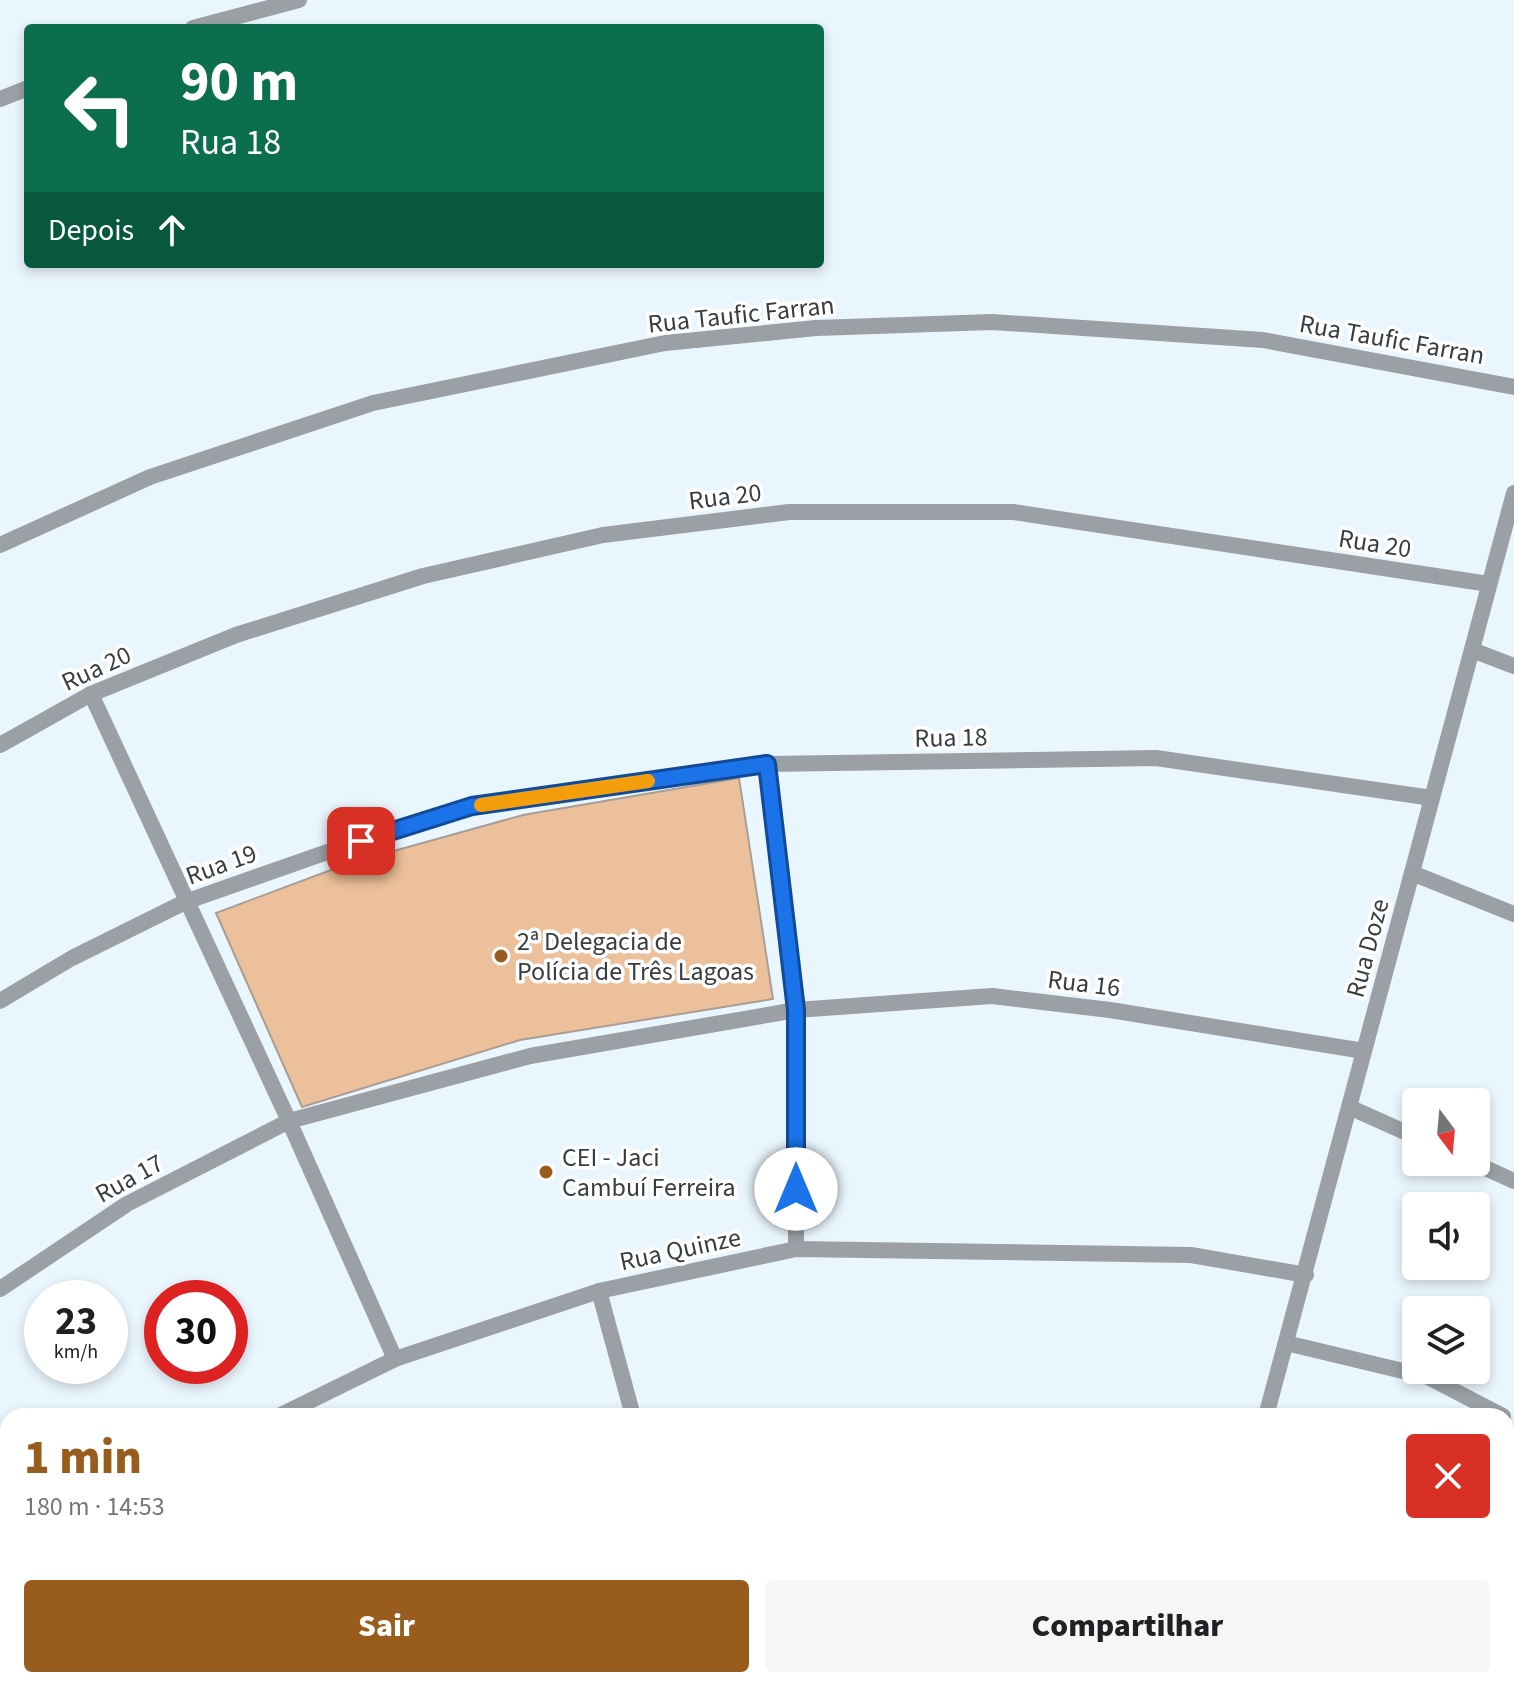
<!DOCTYPE html>
<html lang="pt">
<meta charset="utf-8">
<style>
:root{--surface:#fff;--page:#f6f6f6;--text:#202124;--muted:#757577;--accent:#985d1c}
body{margin:0;font-family:"Source Sans 3",sans-serif;background:var(--page);color:var(--text);height:100vh;display:flex;flex-direction:column;font-size:30px;white-space:nowrap}
*{box-sizing:border-box;margin:0}
p{font-size:26px;color:var(--muted)}
.icon{flex:none;width:44px;height:44px;fill:none;stroke:currentColor;stroke-width:2;stroke-linecap:round;stroke-linejoin:round}
.map{position:relative;flex:1;overflow:hidden}
.side{position:absolute;left:0px;top:1408px;width:1514px;height:280px;display:flex;flex-direction:column;background:var(--surface);border-radius:24px 24px 0 0;box-shadow:0 4px 12px #0003}
.side>*{flex:none}
.banner{position:absolute;left:24px;top:24px;width:800px;height:244px;border-radius:8px;box-shadow:0 4px 12px #0003;background:#0b6e4f;color:#fff;overflow:hidden}
.needle{width:52px;rotate:164deg}
.fabs{position:absolute;left:1402px;top:1088px;display:grid;gap:16px}
.fabs a{display:grid;place-items:center;width:88px;height:88px;border-radius:8px;background:var(--surface);box-shadow:0 4px 12px #0003;font-size:40px}
.speed{position:absolute;left:24px;top:1280px;display:flex;gap:16px;font-size:40px;font-weight:700;text-align:center}
.speed>*{display:grid;place-content:center;width:104px;height:104px;border-radius:50%;background:var(--surface);box-shadow:0 4px 12px #0003;line-height:1}
.speed small{font-size:20px;font-weight:400}
.speed .limit{border:12px solid #d22;background:#fff;color:#111}
.pin{position:absolute;display:grid;place-items:center;width:68px;height:68px;color:#fff;margin:-34px;border-radius:16px;box-shadow:0 4px 12px #0006}
.me{position:absolute;width:88px;margin:-44px;rotate:0deg;stroke-linejoin:round;filter:drop-shadow(0 0 6px #0008)}
.turn{display:flex;align-items:center;gap:28px;height:168px;padding:0 24px;font-size:36px}
.turn .icon{width:104px;height:104px;stroke-width:2.5}
.turn b{display:block;font-size:56px;line-height:68px}
.then{display:flex;align-items:center;height:76px;padding:0 24px;background:#0003;gap:16px;font-size:30px}
.round{display:grid;place-items:center;flex:none;width:84px;height:84px;border-radius:8px;background:var(--page)}
.head{display:flex;align-items:center;justify-content:space-between;height:136px;padding:0 24px}
h1{font-size:48px;font-weight:800;line-height:60px;color:var(--accent)}
.button{display:flex;gap:16px;margin-top:auto;padding:16px 24px}
.button a{flex:1;height:92px;border-radius:8px;background:var(--accent);color:#fff;font-size:32px;font-weight:800;line-height:92px;text-align:center}
.button a+a{background:var(--page);color:var(--text)}
.map>svg:first-child{display:block}
</style>
<div class="map">
<svg width="1514" height="1688" viewBox="0 0 1514 1688">
<rect width="100%" height="100%" fill="#eaf6fe"/>
<!-- building -->
<path fill="#ebc09a" stroke="#a89e95" stroke-width="2" d="M739,778L773,999L520,1040L302,1107L216,913L347,864L523,815Z"/>
<g fill="none" stroke-linecap="round" stroke-linejoin="round">
<!-- service -->
<g stroke="#9ba0a4" stroke-width="16">
<path d="M599,1291L633,1416"/>
<path d="M698,1680L700,1688"/>
</g>
<!-- minor -->
<g stroke="#9ba0a4" stroke-width="16">
<path d="M193,28L299,0"/>
<path d="M0,99L28,88"/>
<path d="M0,545L150,477L373,403L665,343L816,328L992,322L1263,340L1514,387"/>
<path d="M1472,650L1514,666"/>
<path d="M91,694L289,1121L395,1359"/>
<path d="M0,745L91,694L236,635L423,576L603,535L789,512H1013L1489,584"/>
<path d="M767,764L796,1010V1249"/>
<path d="M1412,873L1514,914"/>
<path d="M0,1001L72,958L185,902L333,850L472,806L544,795L767,764L1156,758L1432,798"/>
<path d="M1349,1107L1416,1137"/>
<path d="M1472,1162L1514,1181"/>
<path d="M0,1289L127,1204L289,1121L530,1056L796,1010L992,996L1110,1010L1364,1051"/>
<path d="M1286,1343L1428,1377L1503,1416"/>
<path d="M279,1416L395,1359L599,1291L796,1249L1191,1255L1306,1275"/>
<path d="M1266,1416L1514,493"/>
<path d="M0,1610L8,1603"/>
<path d="M0,1643L8,1652"/>
<path d="M35,1680L43,1688"/>
<path d="M1506,1680L1514,1684"/>
<path d="M16,1688L23,1680"/>
<path d="M297,1688L306,1680"/>
<path d="M1193,1688L1195,1680"/>
</g>
</g>
<g fill="none" stroke-linecap="round" stroke-linejoin="round">
<!-- route casing -->
<g stroke="#114b97" stroke-width="20">
<path id="route" d="M361,841L472,806L767,764L796,1010V1189"/>
</g>
<!-- route -->
<use href="#route" stroke="#1a73e8" stroke-width="14"/>
<!-- slow -->
<path stroke="#f59e0b" stroke-width="14" d="M481,805L648,781"/>
</g>
<!-- markers -->
<g fill="#985d1c" stroke="#fff" stroke-width="3">
<circle cx="501" cy="956" r="8"/>
<circle cx="546" cy="1172" r="8"/>
</g>
<g text-anchor="middle" stroke-width="7" stroke-linejoin="round" paint-order="stroke">
<!-- street labels -->
<g font-size="26" fill="#383d40" stroke="#fff">
<text transform="translate(741 314) rotate(-6)" y="9">Rua Taufic Farran</text>
<text transform="translate(1392 339) rotate(10)" y="9">Rua Taufic Farran</text>
<text transform="translate(725 496) rotate(-7)" y="9">Rua 20</text>
<text transform="translate(1375 543) rotate(9)" y="9">Rua 20</text>
<text transform="translate(96 668) rotate(-25)" y="9">Rua 20</text>
<text transform="translate(951 737) rotate(-1)" y="9">Rua 18</text>
<text transform="translate(221 864) rotate(-20)" y="9">Rua 19</text>
<text transform="translate(1367 948) rotate(-75)" y="9">Rua Doze</text>
<text transform="translate(1084 983) rotate(7)" y="9">Rua 16</text>
<text transform="translate(129 1178) rotate(-29)" y="9">Rua 17</text>
<text transform="translate(680 1249) rotate(-12)" y="9">Rua Quinze</text>
</g>
<!-- poi labels -->
<g font-size="26" fill="#383d40" stroke="#fff" text-anchor="start">
<text x="517" y="950">2ª Delegacia de<tspan x="517" dy="30">Polícia de Três Lagoas</tspan></text>
<text x="562" y="1166">CEI - Jaci<tspan x="562" dy="30">Cambuí Ferreira</tspan></text>
</g>
</g>
</svg>
<div class="fabs">
<a><svg class="needle" viewBox="-14 -14 28 28"><path d="M0-13l5 13h-10z" fill="#e53935"/><path d="M0 13l5-13h-10z" fill="#757577"/></svg></a>
<a><svg class="icon" aria-label="sound" viewBox="0 0 24 24"><path d="M4 9h4l5-4v14l-5-4H4zM17 9q2 3 0 6"/></svg></a>
<a><svg class="icon" aria-label="layers" viewBox="0 0 24 24"><path d="M12 4l9 5-9 5-9-5zM3 14l9 5 9-5"/></svg></a>
</div>
<div class="speed"><div>23<small>km/h</small></div><div class="limit">30</div></div>
<div class="pin" style="left:361px;top:841px;background:#d93025"><svg class="icon" aria-label="arrive" viewBox="0 0 24 24"><path d="M6 21V4h12l-3 4 3 4H6"/></svg></div>
<svg class="me" style="left:796px;top:1189px" viewBox="-20 -20 40 40"><circle r="19" fill="#fff"/><path d="M0-13L10 11 0 6-10 11z" fill="#1a73e8"/></svg>
<div class="banner">
<div class="turn"><svg class="icon" aria-label="left" viewBox="0 0 24 24"><path d="M17 20v-9H6M10 6l-5 5 5 5"/></svg><div><b>90 m</b>Rua 18</div></div>
<div class="then">Depois<svg class="icon" aria-label="ahead" viewBox="0 0 24 24"><path d="M12 20V5M6 11l6-6 6 6"/></svg></div>
</div>
<section class="side">
<div class="head"><div><h1>1 min</h1><p>180 m · 14:53</p></div><a class="round" style="background:#d93025;color:#fff"><svg class="icon" aria-label="close" viewBox="0 0 24 24"><path d="M6 6l12 12M18 6L6 18"/></svg></a></div>
<div class="button"><a>Sair</a><a>Compartilhar</a></div>
</section>
</div>
